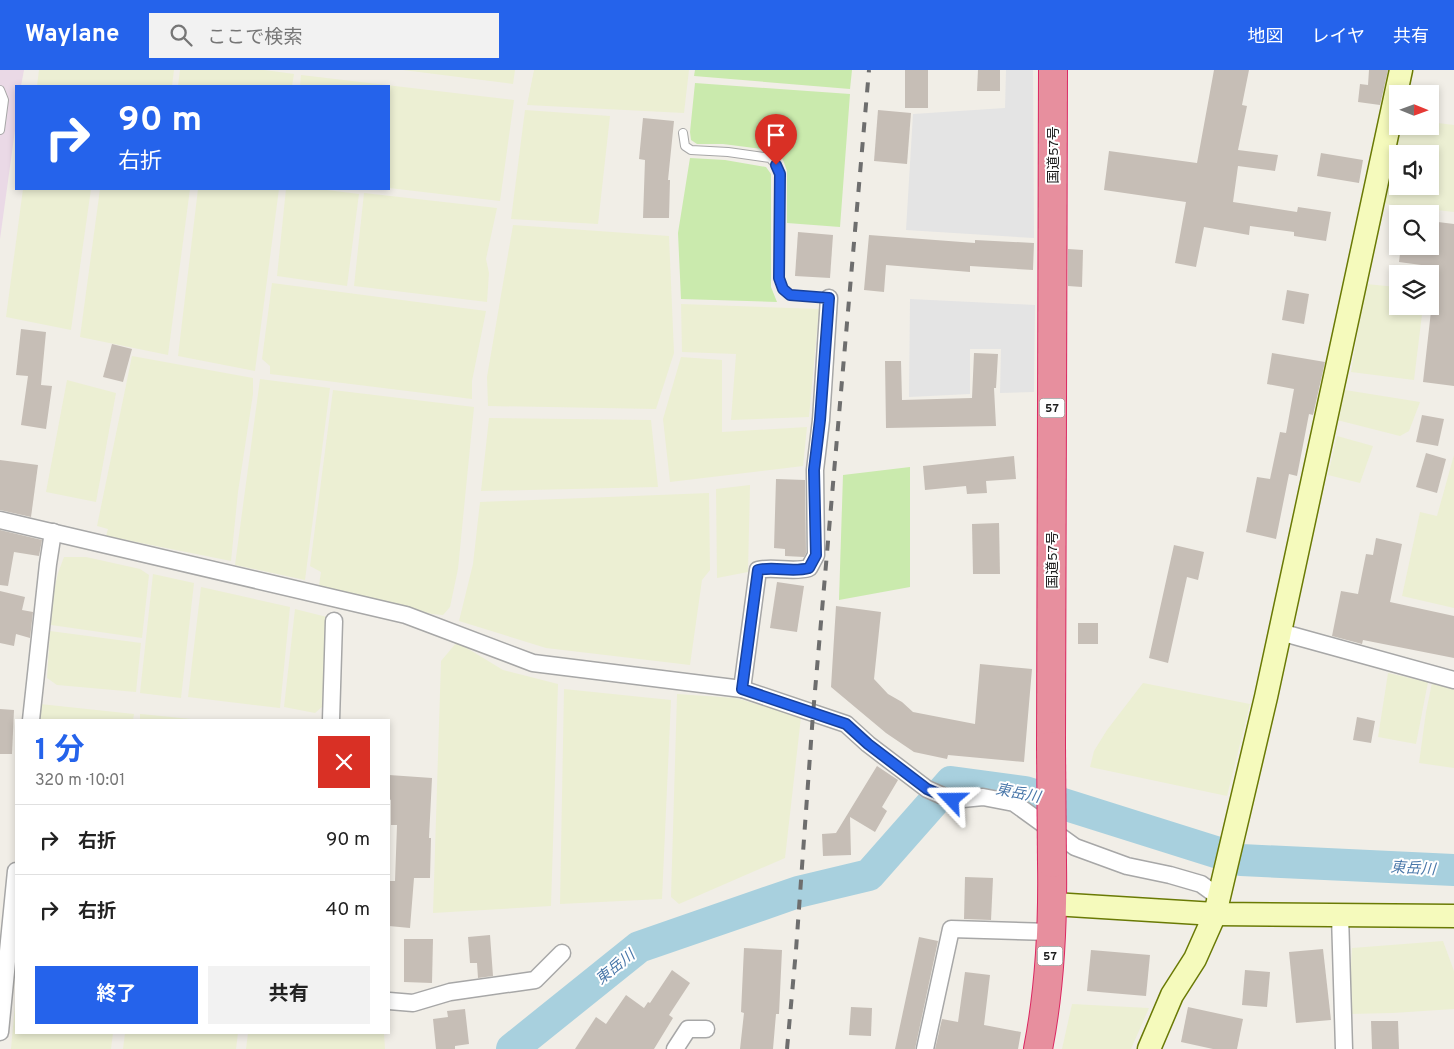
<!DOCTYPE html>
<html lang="ja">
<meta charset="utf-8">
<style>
:root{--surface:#fff;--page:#f2f2f2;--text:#222;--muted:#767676;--line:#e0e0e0;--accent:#2563eb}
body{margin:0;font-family:Overpass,"Noto Sans JP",sans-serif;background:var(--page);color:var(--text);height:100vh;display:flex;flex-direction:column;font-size:19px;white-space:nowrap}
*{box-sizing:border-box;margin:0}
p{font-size:16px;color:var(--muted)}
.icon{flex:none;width:28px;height:28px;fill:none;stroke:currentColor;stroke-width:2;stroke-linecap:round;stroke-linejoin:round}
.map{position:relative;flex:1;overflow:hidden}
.drawer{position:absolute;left:15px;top:649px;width:375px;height:315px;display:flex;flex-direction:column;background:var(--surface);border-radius:0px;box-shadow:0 2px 8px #0003}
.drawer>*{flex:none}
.top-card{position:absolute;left:15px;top:15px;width:375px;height:105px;border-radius:0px;box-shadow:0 2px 8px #0003;background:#2563eb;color:#fff;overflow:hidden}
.needle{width:32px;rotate:91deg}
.buttons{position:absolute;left:1389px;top:15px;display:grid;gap:10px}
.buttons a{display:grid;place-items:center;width:50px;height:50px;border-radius:0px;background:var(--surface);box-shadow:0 2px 8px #0003;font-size:25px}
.pin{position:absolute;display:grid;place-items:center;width:42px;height:42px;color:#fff;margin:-51px -21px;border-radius:50% 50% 50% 0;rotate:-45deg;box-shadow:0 0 5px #0007}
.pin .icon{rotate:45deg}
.me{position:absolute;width:55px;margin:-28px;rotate:293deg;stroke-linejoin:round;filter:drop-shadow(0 0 4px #0008)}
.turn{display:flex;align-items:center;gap:18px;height:105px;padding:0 20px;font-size:22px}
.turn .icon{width:65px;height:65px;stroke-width:2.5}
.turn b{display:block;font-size:35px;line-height:42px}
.round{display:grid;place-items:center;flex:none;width:52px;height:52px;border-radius:0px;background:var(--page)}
.headline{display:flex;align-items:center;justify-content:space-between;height:85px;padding:0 20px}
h1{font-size:30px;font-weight:700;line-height:38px;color:var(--accent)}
.cta{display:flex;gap:10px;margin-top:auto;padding:10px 20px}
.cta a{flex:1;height:58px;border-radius:0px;background:var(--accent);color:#fff;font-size:20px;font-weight:700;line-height:58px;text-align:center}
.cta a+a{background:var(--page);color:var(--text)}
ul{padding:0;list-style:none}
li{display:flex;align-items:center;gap:15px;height:70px;padding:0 20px;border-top:1px solid var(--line)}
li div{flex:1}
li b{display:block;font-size:19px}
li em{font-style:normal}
header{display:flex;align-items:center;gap:30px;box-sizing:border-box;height:70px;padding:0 25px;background:var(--accent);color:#fff}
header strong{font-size:24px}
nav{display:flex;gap:28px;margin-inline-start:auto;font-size:18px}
.search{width:350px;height:45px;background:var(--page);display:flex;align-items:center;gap:12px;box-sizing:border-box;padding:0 18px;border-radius:0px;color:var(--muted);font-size:19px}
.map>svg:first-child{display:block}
</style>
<header>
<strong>Waylane</strong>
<div class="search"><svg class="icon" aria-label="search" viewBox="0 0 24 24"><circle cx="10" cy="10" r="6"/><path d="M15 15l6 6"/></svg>ここで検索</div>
<nav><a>地図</a><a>レイヤ</a><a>共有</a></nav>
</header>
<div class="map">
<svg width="1454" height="979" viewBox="0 0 1454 979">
<rect width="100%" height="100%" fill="#f1eee7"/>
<!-- industrial -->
<path fill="#ead9e6" d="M0,0H24L21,16H16V53L0,169Z"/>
<!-- farmland -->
<g fill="#ecefd3" fill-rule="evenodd">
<path d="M39,0H174L172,16H37Z"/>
<path d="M180,0H264L294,4L292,16H178Z"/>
<path d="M403,0H515L513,14Z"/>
<path d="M534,0H689L684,43L527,35Z"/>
<path d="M301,5L514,30L500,131L389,118V16H300Z"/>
<path d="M525,40L610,46L598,154L511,149Z"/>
<path d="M1430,52L1454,55V142L1384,134L1400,56H1430ZM1398,84H1430V116H1398Z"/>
<path d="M23,119H91L71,260L6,247Z"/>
<path d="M100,119H190L168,285L80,267Z"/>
<path d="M198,119H279L255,301L178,286Z"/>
<path d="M286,119H319L359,124L347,216L277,206Z"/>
<path d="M364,123L497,138L486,189L489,203L487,232L354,216Z"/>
<path d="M513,155L669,166L674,283L656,339L488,336L487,307Z"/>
<path d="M272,213L486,241L472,311V329L270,304V296L262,289Z"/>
<path d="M1366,214L1397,217L1398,236H1423L1414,310L1351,302Z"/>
<path d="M681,234L819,239L809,347L731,350L736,284L682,282Z"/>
<path d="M132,286L253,308V324L238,422L231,491L106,466L108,459L97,456Z"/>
<path d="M681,287L722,290V362L807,357L803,396L670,412L663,349Z"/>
<path d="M260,309L330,318L305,510L235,495Z"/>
<path d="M67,310L116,323L96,432L46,422Z"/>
<path d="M333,320L474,337L458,499L450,537L443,545L432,544L319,515L321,502L310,496Z"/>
<path d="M1345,320L1420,332L1409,361L1400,366L1337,350Z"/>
<path d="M489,348L651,350L658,417L481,421Z"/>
<path d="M1337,366L1373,376L1360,413L1328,405Z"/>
<path d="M1454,385V538L1402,526L1420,442L1437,446Z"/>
<path d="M750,415L748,502L717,508L716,419Z"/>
<path d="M709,423L710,500L702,510L690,595L546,578L459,551L473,494L480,432Z"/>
<path d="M64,487H86L140,499L149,505L142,568L51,555L52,529L58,503Z"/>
<path d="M153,504L194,513L181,628L140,623Z"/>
<path d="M201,517L290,537L280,638L188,627Z"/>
<path d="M295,539L327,547L323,636L315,643L284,637Z"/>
<path d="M50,561L141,573L136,622L57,615L47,608Z"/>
<path d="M457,572L503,600L558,614L551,836L433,843L441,591Z"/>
<path d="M1388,603L1428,612L1416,674L1378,667Z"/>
<path d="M1143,613L1250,634L1227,726L1090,697L1094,681L1107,660Z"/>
<path d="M1432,613L1454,619V698L1419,693L1426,642Z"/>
<path d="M564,619L671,630L662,829L560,834Z"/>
<path d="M677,624L736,628L801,647L785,788L679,834L671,827Z"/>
<path d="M40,634L134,644L133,650H38Z"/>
<path d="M140,644H141L201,650H140Z"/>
<path d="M1443,871L1454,901V939L1393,943L1348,944L1352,878Z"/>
<path d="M16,923V962L113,963L111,979H11Z"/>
<path d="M1072,934L1149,938L1131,979H1062Z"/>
<path d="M125,963V962L238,963L236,979H123Z"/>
<path d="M248,963H384L385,979H246Z"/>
</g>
<!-- grass -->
<g fill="#caeaad">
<path d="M695,0H852L850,19L694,6Z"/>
<path d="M695,13L850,24L840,157L787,153V101L783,90L777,81L723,74H697L691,70L690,62Z"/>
<path d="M690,88L725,90L766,97L771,104V217L777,232L681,229L678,163Z"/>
<path d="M910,397V517L839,530L843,405Z"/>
</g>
<!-- parking -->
<g fill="#e4e4e4">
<path d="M1006,0H1033L1034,168L906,160L913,44L1005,38Z"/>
<path d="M910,229L1035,235L1034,322L1000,323L1001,279H970V324L909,327Z"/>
</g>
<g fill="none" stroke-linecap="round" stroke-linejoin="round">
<!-- river -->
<path stroke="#a8d0de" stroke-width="32" d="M512,979L639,877L798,822L869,805L951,712L1025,722L1241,790L1454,800"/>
</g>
<!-- building -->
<g fill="#c6beb6">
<rect x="905" y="0" width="23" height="38"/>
<path d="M978,0H1000V21H977Z"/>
<path d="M1214,0H1249L1242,35L1247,36L1238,80L1278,85L1275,101L1238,96L1233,132L1297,142L1298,137L1331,142L1326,171L1294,166V162L1250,156L1249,165L1204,157L1196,197L1175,193L1186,132L1104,120L1109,81L1197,93Z"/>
<path d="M1369,0H1388L1380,35L1358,32L1360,14L1368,15Z"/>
<path d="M878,40L911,43L907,94L874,91Z"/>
<path d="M643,48L674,51L668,110H670L669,148H643L645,90L639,89Z"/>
<path d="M1321,83L1363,90L1359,113L1317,106Z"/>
<path d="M1430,151L1454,154V316L1423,312L1436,197L1399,192L1401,176H1430Z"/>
<path d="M798,162L833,165L830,208L795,206Z"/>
<path d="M869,165L975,173V170L1034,173L1033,200L970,196V202L886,195L884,222L864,220Z"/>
<path d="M1068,179L1083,180L1082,217L1068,216Z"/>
<path d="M1287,220L1309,224L1304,254L1282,250Z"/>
<path d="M21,259L46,262L41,315L52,316L46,359L21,355L28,306L16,305Z"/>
<path d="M112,274L132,279L123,312L103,307Z"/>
<path d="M974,283L998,284L996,318H994L996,356L886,358L885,291H901L902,330L972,328Z"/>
<path d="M1272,283L1325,292L1313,345L1309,344L1297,406L1289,404L1276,469L1246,462L1257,407L1270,409L1280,362L1286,363L1294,319L1267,314Z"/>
<path d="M1422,345L1444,349L1438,376L1416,372Z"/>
<path d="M1426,383L1446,389L1437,423L1416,417Z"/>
<path d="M1014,386L1016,409L986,411L987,423L967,424L966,416L925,420L923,396Z"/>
<path d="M0,390L38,395L31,447L0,440Z"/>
<path d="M776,409L805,410L806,483L804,487L785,486V479L774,478Z"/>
<path d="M999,453L1000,504H973L972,454Z"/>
<path d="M0,460L42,470L39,486L14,482L8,516L0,515Z"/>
<path d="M1376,468L1402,474L1390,532L1454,546V588L1363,570L1362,574L1332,566L1341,521L1358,524L1366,484L1373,485Z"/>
<path d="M1174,475L1204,482L1198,510L1187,507L1168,593L1149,588Z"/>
<path d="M777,512L804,516L797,562L770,558Z"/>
<path d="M0,521L25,527L22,540L33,542L30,568L16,564L14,576L0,573Z"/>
<path d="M836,536L881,542L874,609L888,624L902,632L913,642L975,654L980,594L1032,599L1024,692L948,685L947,689L914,682L886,663L831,617Z"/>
<rect x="1078" y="553" width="20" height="21"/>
<path d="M0,639L14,640L12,684H0Z"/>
<path d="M1357,647L1375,651L1371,673L1353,670Z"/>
<path d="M877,696L898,710L882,737L887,741L875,762L850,747L851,785L823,786L822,764L836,763Z"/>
<path d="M389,705L432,708L429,768H431L430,808H414L410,858L389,856V811H395L397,755H391V730L389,729Z"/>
<path d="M965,807L993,808L991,850L964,849Z"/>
<path d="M490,865L493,906L478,908L477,893H470L468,867Z"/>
<path d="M919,867L938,871L915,979H895Z"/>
<path d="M404,869H433L432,913L404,912Z"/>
<path d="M744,878L782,880L779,944H776L773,979H740L744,943L741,942Z"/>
<path d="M1323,879L1331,950L1296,953L1289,882Z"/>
<path d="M1091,880L1150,885L1146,926L1087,921Z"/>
<path d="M672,900L690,913L669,945L673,948L654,979H575L596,947L606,954L626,925L644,938L648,932L650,933Z"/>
<path d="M1245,900L1270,902L1267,937L1242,935Z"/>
<path d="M965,902L990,905L984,955L1021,962L1018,979H935L942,949L958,952Z"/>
<path d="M851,937L872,938L871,966L849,965Z"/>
<path d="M1188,937L1243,949L1237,979H1213L1181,972Z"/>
<path d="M465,939L469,974L455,976V979H436L433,949L448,947L447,941Z"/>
<path d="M1371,951H1398L1399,979H1372Z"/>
</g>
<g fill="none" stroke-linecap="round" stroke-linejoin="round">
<!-- lane casing -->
<g stroke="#a7a7a7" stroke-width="10">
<g id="lane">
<path d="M0,20L4,30L0,60"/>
<path d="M683,63L685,76L691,80L728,82L770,88L776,95L780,104L779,208L783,219L790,225L829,228"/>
</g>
</g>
<!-- street casing -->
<g stroke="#a7a7a7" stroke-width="19">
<g id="street">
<path d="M0,450L406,545L533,593L742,619L846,654L868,674L927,719L952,730L983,727L1014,733L1075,777L1127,796L1170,805L1201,814L1219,827"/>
<path d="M1280,562L1454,610"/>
<path d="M742,619L758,500C774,496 792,503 809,498L816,485L815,400L821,350L829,228"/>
<path d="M31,650L48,494L53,462"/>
<path d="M331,650L334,551"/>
<path d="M1340,845L1344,979"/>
<path d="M389,931L413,933L450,922L535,910L562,883"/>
<path d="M0,962L16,801"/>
<path d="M675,979L688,959H706"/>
<path d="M925,979L951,859L1051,862"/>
</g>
</g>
<!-- secondary casing -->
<g stroke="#6a7a05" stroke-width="25">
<g id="secondary">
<path d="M1053,834L1215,844L1454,846"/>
<path d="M1149,979L1172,925L1195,889L1215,844L1266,627L1401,0"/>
</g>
</g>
<!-- highway casing -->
<g stroke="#db2761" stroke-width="30">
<g id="highway">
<path d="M1051,676L1053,0"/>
<path d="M1038,979C1050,918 1053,855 1052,793"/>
</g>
</g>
<!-- lane -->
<use href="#lane" stroke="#fff" stroke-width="8"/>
<!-- street -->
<use href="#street" stroke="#fff" stroke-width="16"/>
<!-- secondary -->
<use href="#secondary" stroke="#f5fabc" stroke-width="22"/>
<!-- highway -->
<use href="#highway" stroke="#e78f9e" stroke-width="28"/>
<!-- rail -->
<path stroke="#6e6e6e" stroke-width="4" stroke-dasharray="10 10" stroke-linecap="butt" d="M787,979L796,880L813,644L869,0"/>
<!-- highway-bridge casing -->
<g stroke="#db2761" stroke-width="30" stroke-linecap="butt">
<path id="highway-bridge" d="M1051,676L1052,793"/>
</g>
<!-- highway-bridge -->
<use href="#highway-bridge" stroke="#e78f9e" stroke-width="28"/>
</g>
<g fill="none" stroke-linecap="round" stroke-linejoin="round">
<!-- route casing -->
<g stroke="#184099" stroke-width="12">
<path id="route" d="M776,95L780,104L779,208L783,219L790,225L829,228L820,350L814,400L816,485L809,498C792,503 775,496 758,500L742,619L846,654L868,674L927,719L952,730"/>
</g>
<!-- route -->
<use href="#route" stroke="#2563eb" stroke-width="9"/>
</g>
<g text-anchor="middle" stroke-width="4" stroke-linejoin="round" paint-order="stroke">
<!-- shield labels -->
<g fill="#fff" stroke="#636363" stroke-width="1">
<rect x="1039.5" y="328.5" width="25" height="19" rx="4"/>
<rect x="1037.5" y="876.5" width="25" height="19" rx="4"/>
</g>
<g font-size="12" font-weight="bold" fill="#202020">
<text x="1052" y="342">57</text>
<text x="1050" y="890">57</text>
</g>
<!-- street labels -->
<g font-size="14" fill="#202020" stroke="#fff">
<text transform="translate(1053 85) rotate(-90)" y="5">国道57号</text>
<text transform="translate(1052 490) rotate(-90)" y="5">国道57号</text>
</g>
<!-- water labels -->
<g font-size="15" font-style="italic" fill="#4977a9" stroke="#fff">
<text transform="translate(1018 723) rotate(11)" y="5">東岳川</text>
<text transform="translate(1413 798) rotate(3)" y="5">東岳川</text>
<text transform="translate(615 897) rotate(-39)" y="5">東岳川</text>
</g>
</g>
</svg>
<div class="buttons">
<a><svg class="needle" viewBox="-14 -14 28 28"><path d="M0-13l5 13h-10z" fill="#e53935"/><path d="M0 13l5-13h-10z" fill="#767676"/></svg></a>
<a><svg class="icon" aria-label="sound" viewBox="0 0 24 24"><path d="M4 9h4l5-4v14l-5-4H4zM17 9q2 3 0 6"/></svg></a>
<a><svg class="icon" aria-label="search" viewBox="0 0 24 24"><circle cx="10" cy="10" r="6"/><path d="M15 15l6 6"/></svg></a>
<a><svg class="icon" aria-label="layers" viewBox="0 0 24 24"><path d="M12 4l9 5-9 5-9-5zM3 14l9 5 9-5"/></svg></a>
</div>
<div class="pin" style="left:776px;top:95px;background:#d93025"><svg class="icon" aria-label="arrive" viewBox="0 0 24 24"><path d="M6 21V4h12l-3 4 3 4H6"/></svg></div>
<svg class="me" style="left:952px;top:730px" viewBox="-20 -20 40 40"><path d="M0-17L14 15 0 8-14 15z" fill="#2563eb" stroke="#fff" stroke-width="4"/></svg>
<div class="top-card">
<div class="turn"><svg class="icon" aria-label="right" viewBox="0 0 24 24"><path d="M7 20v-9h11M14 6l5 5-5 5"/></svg><div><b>90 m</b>右折</div></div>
</div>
<section class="drawer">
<div class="headline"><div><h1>1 分</h1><p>320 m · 10:01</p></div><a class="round" style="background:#d93025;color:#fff"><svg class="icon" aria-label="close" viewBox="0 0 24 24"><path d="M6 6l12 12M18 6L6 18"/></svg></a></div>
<ul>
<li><svg class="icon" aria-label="right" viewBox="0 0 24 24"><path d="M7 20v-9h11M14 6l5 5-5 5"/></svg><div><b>右折</b></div><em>90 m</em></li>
<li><svg class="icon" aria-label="right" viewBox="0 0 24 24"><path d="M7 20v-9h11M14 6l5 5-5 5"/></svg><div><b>右折</b></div><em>40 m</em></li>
</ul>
<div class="cta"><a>終了</a><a>共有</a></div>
</section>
</div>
